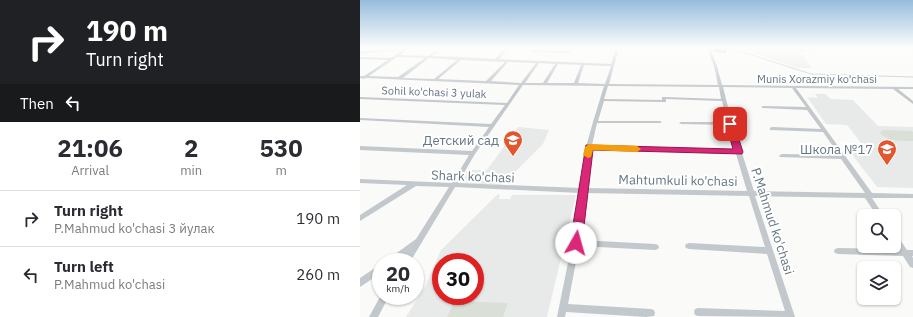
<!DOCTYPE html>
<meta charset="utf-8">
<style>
:root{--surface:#fff;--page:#f7f7f7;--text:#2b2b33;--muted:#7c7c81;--line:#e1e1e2}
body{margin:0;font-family:"IBM Plex Sans",sans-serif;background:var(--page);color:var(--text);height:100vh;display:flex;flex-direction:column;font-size:15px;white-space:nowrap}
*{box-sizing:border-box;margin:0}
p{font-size:13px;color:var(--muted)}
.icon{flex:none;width:22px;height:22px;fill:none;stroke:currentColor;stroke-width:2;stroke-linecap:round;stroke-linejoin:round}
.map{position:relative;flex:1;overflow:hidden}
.drawer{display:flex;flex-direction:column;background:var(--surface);width:360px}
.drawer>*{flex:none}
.hud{background:#202124;color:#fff;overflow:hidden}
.fabs{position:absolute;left:497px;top:209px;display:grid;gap:8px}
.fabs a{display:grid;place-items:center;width:44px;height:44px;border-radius:6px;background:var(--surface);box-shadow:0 1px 3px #0004;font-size:20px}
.speed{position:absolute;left:12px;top:253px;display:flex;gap:8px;font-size:20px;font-weight:700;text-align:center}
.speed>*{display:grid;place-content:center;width:52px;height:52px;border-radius:50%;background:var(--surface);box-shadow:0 1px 3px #0004;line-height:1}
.speed small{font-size:10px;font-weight:400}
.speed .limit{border:6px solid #d22;background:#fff;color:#111}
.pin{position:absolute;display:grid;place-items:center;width:34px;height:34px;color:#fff;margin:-17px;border-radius:8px;box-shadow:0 2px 6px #0006}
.me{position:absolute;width:44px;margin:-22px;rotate:7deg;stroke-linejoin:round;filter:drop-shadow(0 0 3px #0008)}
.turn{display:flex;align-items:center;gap:14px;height:84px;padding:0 20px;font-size:18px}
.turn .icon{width:52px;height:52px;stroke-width:2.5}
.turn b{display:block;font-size:28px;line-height:34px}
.then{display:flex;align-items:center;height:38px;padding:0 20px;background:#0003;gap:8px;font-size:15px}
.eta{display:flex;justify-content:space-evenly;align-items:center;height:68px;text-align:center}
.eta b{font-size:24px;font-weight:800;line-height:28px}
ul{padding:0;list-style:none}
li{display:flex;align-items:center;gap:12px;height:56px;padding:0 20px;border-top:1px solid var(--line)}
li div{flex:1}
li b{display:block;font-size:15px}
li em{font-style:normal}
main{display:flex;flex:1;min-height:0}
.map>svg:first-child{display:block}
</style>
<main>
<section class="drawer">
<div class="hud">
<div class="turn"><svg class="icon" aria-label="right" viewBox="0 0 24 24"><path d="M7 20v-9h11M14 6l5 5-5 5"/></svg><div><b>190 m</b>Turn right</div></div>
<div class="then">Then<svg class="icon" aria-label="left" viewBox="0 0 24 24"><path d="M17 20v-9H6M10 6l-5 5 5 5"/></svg></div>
</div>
<div class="eta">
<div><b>21:06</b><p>Arrival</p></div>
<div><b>2</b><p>min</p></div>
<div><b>530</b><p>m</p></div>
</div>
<ul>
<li><svg class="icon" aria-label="right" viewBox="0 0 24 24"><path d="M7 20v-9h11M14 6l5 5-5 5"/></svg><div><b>Turn right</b><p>P.Mahmud ko'chasi 3 йулак</p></div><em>190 m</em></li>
<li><svg class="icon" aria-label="left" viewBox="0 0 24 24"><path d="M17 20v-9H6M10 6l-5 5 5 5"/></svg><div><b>Turn left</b><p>P.Mahmud ko'chasi</p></div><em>260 m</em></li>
</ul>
</section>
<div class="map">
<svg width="553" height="317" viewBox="0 0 553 317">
<rect width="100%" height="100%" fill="#fafaf8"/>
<!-- built -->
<g fill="#e8e9e9" fill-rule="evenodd">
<path d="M394,48H445L452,52H440L452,68H438L394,53L398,52Z"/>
<path d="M455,94H465L471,99L493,100L518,126L553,127V188L517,187L484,144H502L487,125L466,124L447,97L458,98Z"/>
<path d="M158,127L189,130L183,144L142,185L99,183L107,170H127Z"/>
<path d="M140,194L139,199H150L152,195H216L187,317H46L65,287L81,250L137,195ZM81,262H115V296H81Z"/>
</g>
<!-- green -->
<g fill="#dadfd7">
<path d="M523,130L551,131L553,132V141C541,141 529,142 520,133Z"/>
<path d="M95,301L148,303L143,317H87Z"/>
</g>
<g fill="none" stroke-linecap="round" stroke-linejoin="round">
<!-- stream -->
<path stroke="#bbc7cb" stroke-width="1" d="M370,48L451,74L553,77"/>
<!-- major casing -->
<g stroke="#b5babe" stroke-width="2">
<path id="major" d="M17,48H31L29,49L0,51V49Z"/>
</g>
<!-- minor -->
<g fill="#c3c8cc" fill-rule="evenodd">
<path d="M46,48H55L48,49L40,55L68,56L76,51L78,52L77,53L72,56L101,57L135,59L146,48H148L139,59L251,64L256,48H259L249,84L358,85L354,66L347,48H350L357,66L362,85L553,87V89H538L553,101V104L533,89L436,88L512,193L553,194V198H512L524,216H517L505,198L395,196L435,317L338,316L335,315L334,312L335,309L338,308L425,311L407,254L329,249L326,248L325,246L326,244L329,243L405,247L389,196L226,193L220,240L295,244L298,245L299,247L298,249L295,250L219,246L208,304L291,309L294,310L295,313L294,316L286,317L206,312L205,317H197L212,243L220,193L95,187L50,262H42L47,254L36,262H26L27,260L56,239L89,187L56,186L0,221V215L47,185L0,183V179L92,183L109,155L0,150V146L112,151L129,127L0,120V118L131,124L145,105L0,99V97L147,103L159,85L6,78L4,79L0,78V76H4L28,60L0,59V57L31,58L43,50L0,54V52ZM37,57L65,58L38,77L9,76ZM69,58L97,60L74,79L43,78ZM101,60L145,62L126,81L78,79ZM148,62L176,63L161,83L131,81ZM179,63L195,64L183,83H165ZM198,64L221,65L214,83H187ZM224,65L251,66L245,84L218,83ZM163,85L244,86L233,122L226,147L220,188L98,183L115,154ZM248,86L359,87L361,99L304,97H302V100L244,99ZM363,87L432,88L446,107L403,106L401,107L403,108L447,110L461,129L412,127L410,128V130L463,132L479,155L422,154L420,155L419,156L420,157L481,159L505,193L394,191L370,115ZM306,99L362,101L367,122H321L319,123L321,124L368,125L375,150L232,145L237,123H300L302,122L300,121H238L244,101L304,102H306ZM231,149L376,154L387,191L226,188Z"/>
<path d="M172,50L209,51L211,52L209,53L173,52H172Z"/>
<path d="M534,233L536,234L547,250H553V256H552L553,258V268L550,267L543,256L478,254L475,253L474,251L475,249L478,248L539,249L534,242Z"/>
<path d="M21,264V273L0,287V278Z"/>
<path d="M21,295V296H29L18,317H9Z"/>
</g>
<!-- major -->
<use href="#major" fill="#fff" fill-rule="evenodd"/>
</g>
<!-- wall -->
<path fill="#929a9f" d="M353,48H367L366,53L355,52Z"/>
<!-- sky -->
<linearGradient id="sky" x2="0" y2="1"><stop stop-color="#96bcdc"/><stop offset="0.52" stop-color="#fdfdfc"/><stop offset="1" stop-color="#fdfdfc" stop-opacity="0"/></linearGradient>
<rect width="553" height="92" fill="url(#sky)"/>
<!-- route -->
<path fill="#db2777" stroke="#8e194d" d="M370,122L374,124L383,152L382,154L233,150L222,243L220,246L216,248L212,246L210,243L226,145L373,149L366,124Z"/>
<!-- slow -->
<path fill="#f59e0b" d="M229,144L277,146L281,149L277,152L233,150L231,157L228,158L223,155L225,147Z"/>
<!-- icons -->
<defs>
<g id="school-pin" transform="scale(1)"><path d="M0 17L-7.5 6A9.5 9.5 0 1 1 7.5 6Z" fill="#e4572e" stroke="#fff"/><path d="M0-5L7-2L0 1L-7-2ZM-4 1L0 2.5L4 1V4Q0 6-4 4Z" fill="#fff"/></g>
</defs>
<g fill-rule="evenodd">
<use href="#school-pin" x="153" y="140"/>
<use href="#school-pin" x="527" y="149"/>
</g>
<g text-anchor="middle" stroke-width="4" stroke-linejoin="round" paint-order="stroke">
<!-- far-street labels -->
<g font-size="11" fill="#657683" stroke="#fff">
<text x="457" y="83">Munis Xorazmiy ko'chasi</text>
<text transform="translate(74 92) rotate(2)" y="4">Sohil ko'chasi 3 yulak</text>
</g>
<!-- poi labels -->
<g font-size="13" fill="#657683" stroke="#fff" text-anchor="end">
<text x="139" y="145">Детский сад</text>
<text x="513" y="154">Школа №17</text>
</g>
<!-- street labels -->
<g font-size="13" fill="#657683" stroke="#fff">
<text transform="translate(113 176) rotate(2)" y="5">Shark ko'chasi</text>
<text transform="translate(318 180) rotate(1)" y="5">Mahtumkuli ko'chasi</text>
<text transform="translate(413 221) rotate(72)" y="5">P.Mahmud ko'chasi</text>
</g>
</g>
</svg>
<div class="fabs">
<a><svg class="icon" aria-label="search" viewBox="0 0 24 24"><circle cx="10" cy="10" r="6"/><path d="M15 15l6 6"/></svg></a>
<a><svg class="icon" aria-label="layers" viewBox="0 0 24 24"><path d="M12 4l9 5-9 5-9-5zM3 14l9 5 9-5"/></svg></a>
</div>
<div class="speed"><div>20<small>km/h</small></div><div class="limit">30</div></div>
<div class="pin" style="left:370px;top:124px;background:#d93025"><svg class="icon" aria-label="arrive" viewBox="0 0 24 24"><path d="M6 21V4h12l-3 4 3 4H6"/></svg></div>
<svg class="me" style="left:216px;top:243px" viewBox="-20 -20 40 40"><circle r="19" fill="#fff"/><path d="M0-13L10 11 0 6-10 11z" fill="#db2777"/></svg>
</div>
</main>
